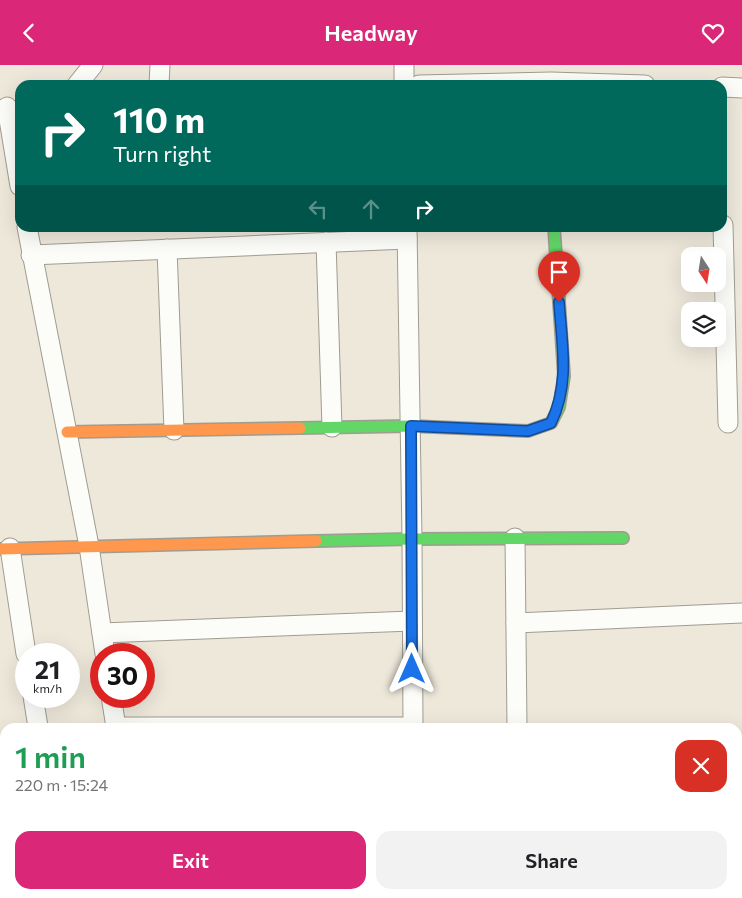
<!DOCTYPE html>
<meta charset="utf-8">
<style>
:root{--surface:#fff;--page:#f2f2f2;--text:#202124;--muted:#757577;--accent:#db2777}
body{margin:0;font-family:Commissioner,sans-serif;background:var(--page);color:var(--text);height:100vh;display:flex;flex-direction:column;font-size:19px;white-space:nowrap}
*{box-sizing:border-box;margin:0}
p{font-size:16px;color:var(--muted)}
.icon{flex:none;width:28px;height:28px;fill:none;stroke:currentColor;stroke-width:2;stroke-linecap:round;stroke-linejoin:round}
.map{position:relative;flex:1;overflow:hidden}
.details{position:absolute;left:0px;top:658px;width:742px;height:176px;display:flex;flex-direction:column;background:var(--surface);border-radius:15px 15px 0 0;box-shadow:0 5px 20px #0002}
.details>*{flex:none}
.banner{position:absolute;left:15px;top:15px;width:712px;height:152px;border-radius:15px;box-shadow:0 5px 20px #0002;background:#00695c;color:#fff;overflow:hidden}
.needle{width:32px;rotate:168deg}
.fabs{position:absolute;left:681px;top:182px;display:grid;gap:10px}
.fabs a{display:grid;place-items:center;width:45px;height:45px;border-radius:10px;background:var(--surface);box-shadow:0 5px 20px #0002;font-size:25px}
.speed{position:absolute;left:15px;top:578px;display:flex;gap:10px;font-size:25px;font-weight:700;text-align:center}
.speed>*{display:grid;place-content:center;width:65px;height:65px;border-radius:50%;background:var(--surface);box-shadow:0 5px 20px #0002;line-height:1}
.speed small{font-size:12px;font-weight:400}
.speed .limit{border:8px solid #d22;background:#fff;color:#111}
.pin{position:absolute;display:grid;place-items:center;width:42px;height:42px;color:#fff;margin:-51px -21px;border-radius:50% 50% 50% 0;rotate:-45deg;box-shadow:0 0 5px #0007}
.pin .icon{rotate:45deg}
.me{position:absolute;width:55px;margin:-28px;rotate:0deg;stroke-linejoin:round;filter:drop-shadow(0 0 4px #0008)}
.turn{display:flex;align-items:center;gap:18px;height:105px;padding:0 15px;font-size:22px}
.turn .icon{width:65px;height:65px;stroke-width:2.5}
.turn b{display:block;font-size:35px;line-height:42px}
.lanes{display:flex;align-items:center;height:48px;padding:0 15px;background:#0003;justify-content:center;gap:25px;direction:ltr}
.lanes .off{opacity:.35}
.round{display:grid;place-items:center;flex:none;width:52px;height:52px;border-radius:15px;background:var(--page)}
.summary{display:flex;align-items:center;justify-content:space-between;height:85px;padding:0 15px}
h1{font-size:30px;font-weight:600;line-height:38px;color:#1e9e55}
.primary-button{display:flex;gap:10px;margin-top:auto;padding:10px 15px}
.primary-button a{flex:1;height:58px;border-radius:15px;background:var(--accent);color:#fff;font-size:20px;font-weight:600;line-height:58px;text-align:center}
.primary-button a+a{background:var(--page);color:var(--text)}
header{display:flex;justify-content:space-between;align-items:center;height:65px;padding:0 15px;background:var(--accent);color:#fff;font-size:22px;font-weight:600}
.map>svg:first-child{display:block}
</style>
<header><svg class="icon" aria-label="back" viewBox="0 0 24 24"><path d="M15 5l-7 7 7 7"/></svg>Headway<svg class="icon" aria-label="heart" viewBox="0 0 24 24"><path d="M12 20l-8-8c-3-5 5-10 8-4 3-6 11-1 8 4z"/></svg></header>
<div class="map">
<svg width="742" height="833" viewBox="0 0 742 833">
<rect width="100%" height="100%" fill="#ede8da"/>
<g fill="none" stroke-linecap="round" stroke-linejoin="round">
<!-- street casing -->
<g stroke="#a09c91" stroke-width="21">
<g id="street">
<path d="M404,0V20"/>
<path d="M77,20L93,0"/>
<path d="M159,20L160,0"/>
<path d="M419,20L551,17L645,20"/>
<path d="M722,22L742,23"/>
<path d="M7,42L20,121"/>
<path d="M723,160L728,358"/>
<path d="M27,162L89,481L105,589"/>
<path d="M407,162L412,474L413,662"/>
<path d="M326,177L332,362"/>
<path d="M167,184L174,365"/>
<path d="M31,190L407,174"/>
<path d="M515,473L517,662"/>
<path d="M10,483L26,589"/>
<path d="M516,558L742,548"/>
<path d="M102,568L412,556"/>
<path d="M33,631L38,662"/>
<path d="M111,631L116,662"/>
<path d="M115,662H413"/>
<path d="M0,765L5,766"/>
<path d="M192,829L204,833"/>
<path d="M278,829V833"/>
<path d="M417,829V833"/>
<path d="M0,830V833"/>
</g>
</g>
<!-- fast casing -->
<g stroke="#a09c91" stroke-width="14">
<g id="fast">
<path d="M300,363L411,361L528,366L551,358L559,342L564,311L554,162"/>
<path d="M316,476L412,474L623,473"/>
</g>
</g>
<!-- slow casing -->
<g stroke="#a09c91" stroke-width="14">
<g id="slow">
<path d="M67,367L300,363"/>
<path d="M0,484L316,476"/>
</g>
</g>
<!-- street -->
<use href="#street" stroke="#fcfcf9" stroke-width="19"/>
<!-- fast -->
<use href="#fast" stroke="#63d668" stroke-width="11"/>
<!-- slow -->
<use href="#slow" stroke="#ff974d" stroke-width="11"/>
</g>
<g fill="none" stroke-linecap="round" stroke-linejoin="round">
<!-- route casing -->
<g stroke="#114b97" stroke-width="12">
<path id="route" d="M412,604L411,361L528,366L551,358C570,318 562,280 559,237"/>
</g>
<!-- route -->
<use href="#route" stroke="#1a73e8" stroke-width="9"/>
</g>
</svg>
<div class="fabs">
<a><svg class="needle" viewBox="-14 -14 28 28"><path d="M0-13l5 13h-10z" fill="#e53935"/><path d="M0 13l5-13h-10z" fill="#757577"/></svg></a>
<a><svg class="icon" aria-label="layers" viewBox="0 0 24 24"><path d="M12 4l9 5-9 5-9-5zM3 14l9 5 9-5"/></svg></a>
</div>
<div class="speed"><div>21<small>km/h</small></div><div class="limit">30</div></div>
<div class="pin" style="left:559px;top:237px;background:#d93025"><svg class="icon" aria-label="arrive" viewBox="0 0 24 24"><path d="M6 21V4h12l-3 4 3 4H6"/></svg></div>
<svg class="me" style="left:412px;top:604px" viewBox="-20 -20 40 40"><path d="M0-17L14 15 0 8-14 15z" fill="#1a73e8" stroke="#fff" stroke-width="4"/></svg>
<div class="banner">
<div class="turn"><svg class="icon" aria-label="right" viewBox="0 0 24 24"><path d="M7 20v-9h11M14 6l5 5-5 5"/></svg><div><b>110 m</b>Turn right</div></div>
<div class="lanes"><svg class="icon off" aria-label="left" viewBox="0 0 24 24"><path d="M17 20v-9H6M10 6l-5 5 5 5"/></svg><svg class="icon off" aria-label="ahead" viewBox="0 0 24 24"><path d="M12 20V5M6 11l6-6 6 6"/></svg><svg class="icon" aria-label="right" viewBox="0 0 24 24"><path d="M7 20v-9h11M14 6l5 5-5 5"/></svg></div>
</div>
<section class="details">
<div class="summary"><div><h1>1 min</h1><p>220 m · 15:24</p></div><a class="round" style="background:#d93025;color:#fff"><svg class="icon" aria-label="close" viewBox="0 0 24 24"><path d="M6 6l12 12M18 6L6 18"/></svg></a></div>
<div class="primary-button"><a>Exit</a><a>Share</a></div>
</section>
</div>
